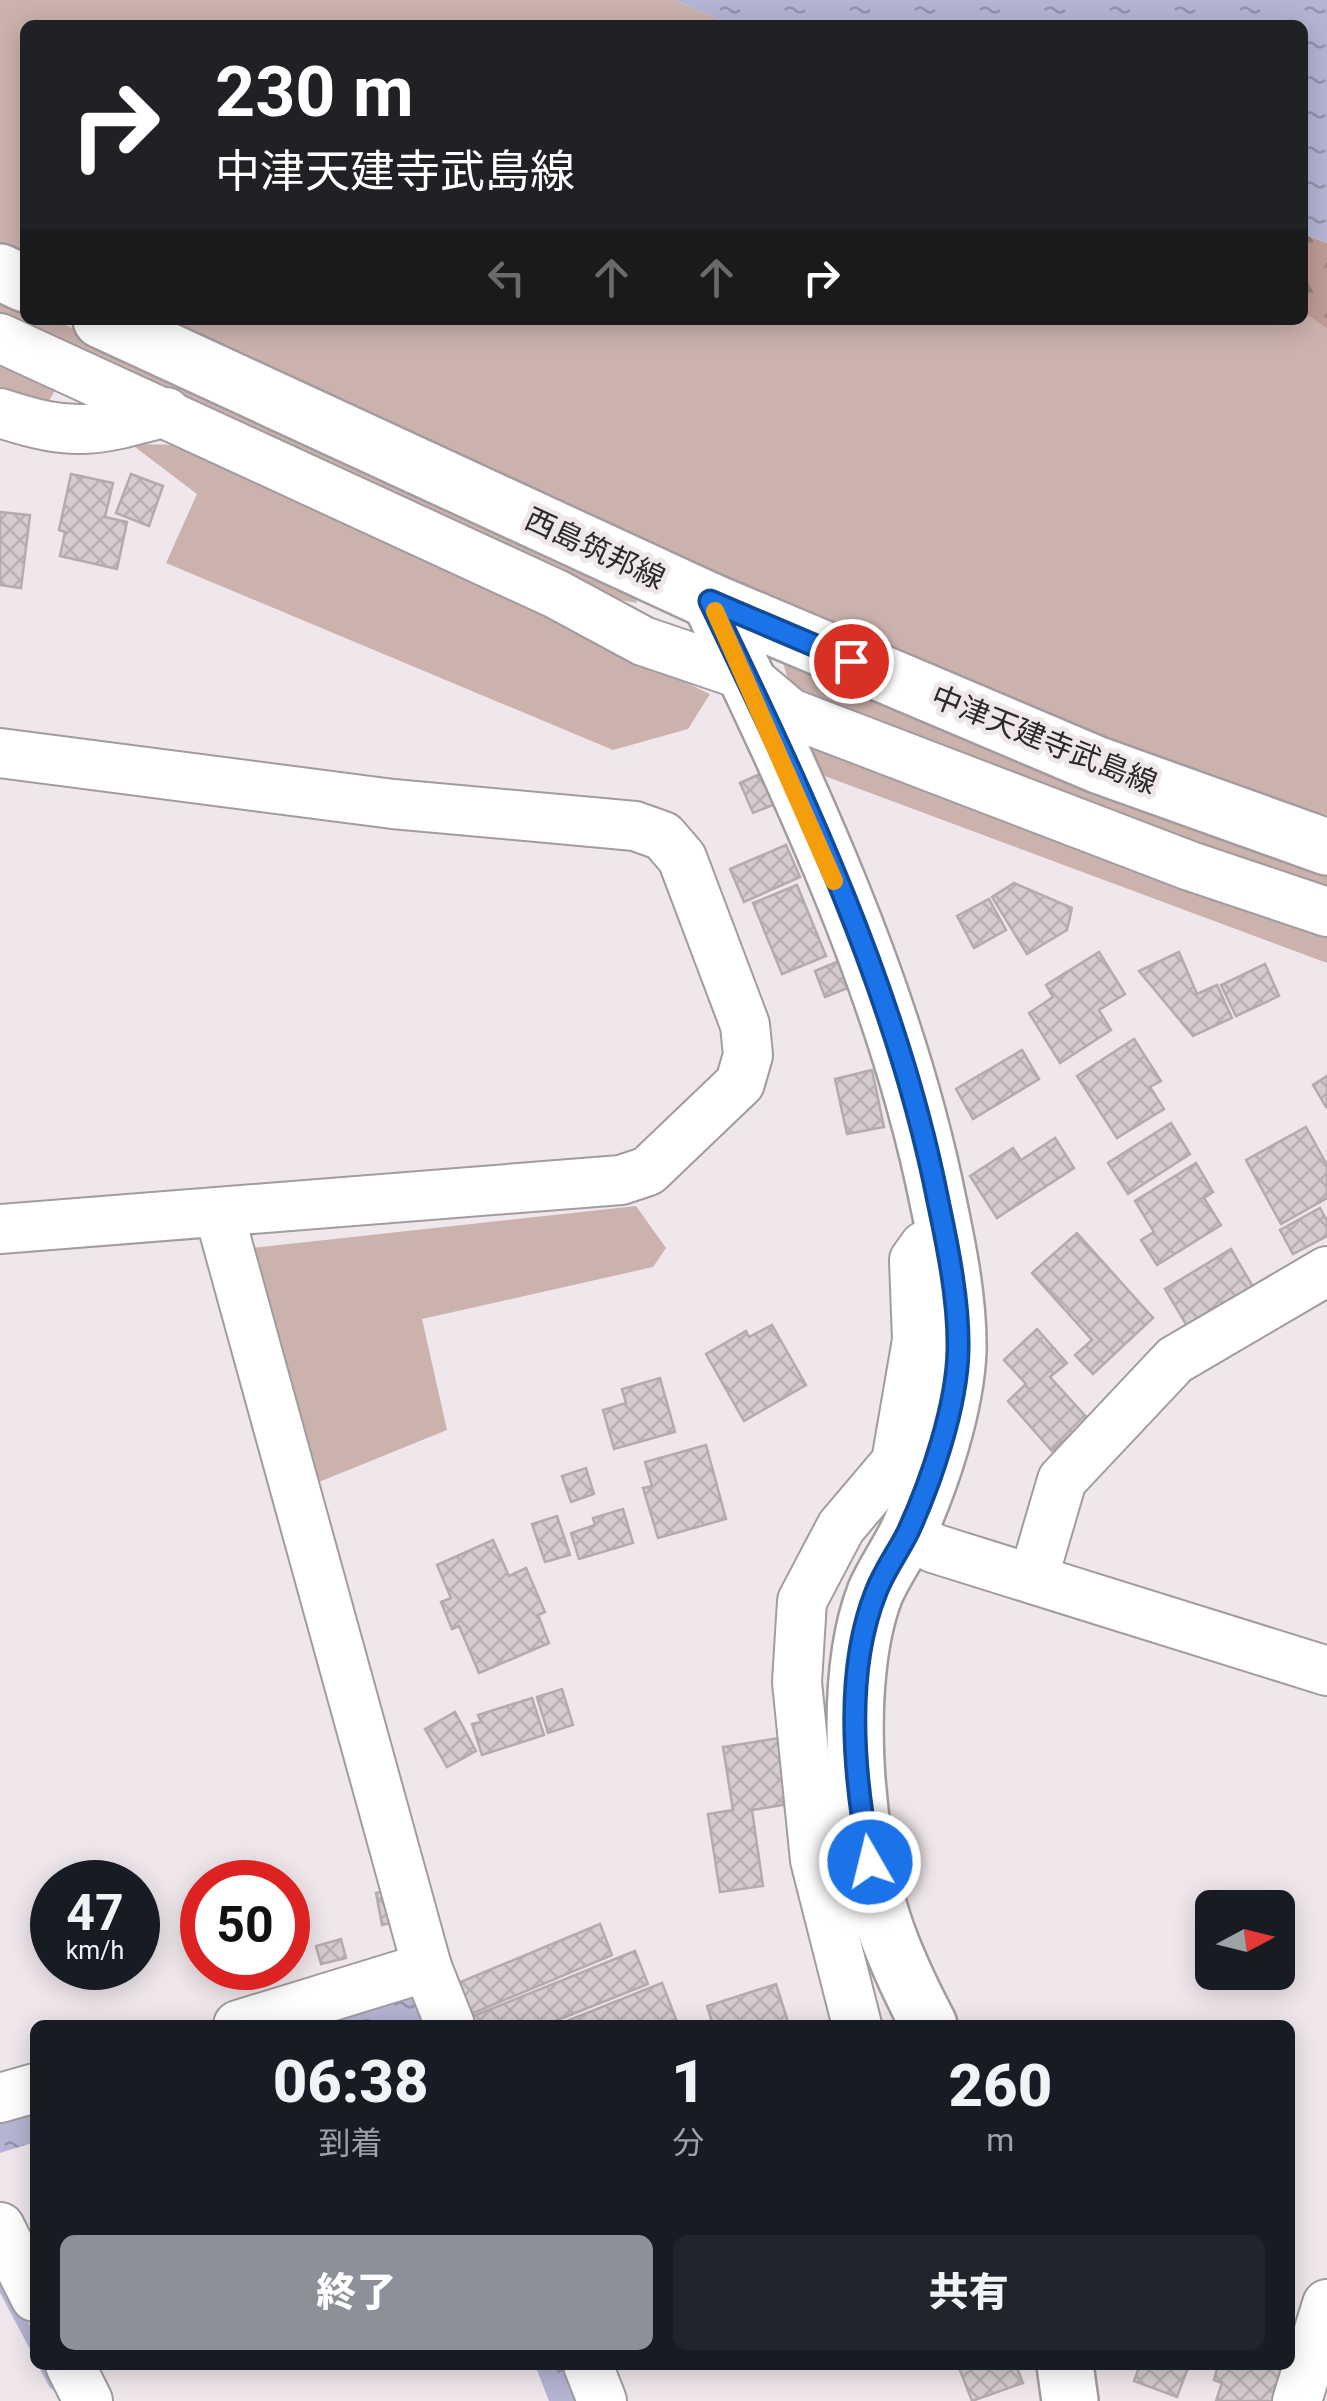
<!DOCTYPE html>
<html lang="ja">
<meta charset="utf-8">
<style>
:root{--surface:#171b24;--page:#20242c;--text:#f1f3f6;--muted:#9ea1a6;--accent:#8c9099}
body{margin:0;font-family:Roboto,"Noto Sans JP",sans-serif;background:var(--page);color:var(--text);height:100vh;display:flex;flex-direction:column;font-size:38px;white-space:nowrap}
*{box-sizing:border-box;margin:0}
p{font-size:32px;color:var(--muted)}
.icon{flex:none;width:55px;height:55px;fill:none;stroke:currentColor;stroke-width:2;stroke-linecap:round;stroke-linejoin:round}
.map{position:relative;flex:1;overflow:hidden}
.side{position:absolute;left:30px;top:2020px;width:1265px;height:350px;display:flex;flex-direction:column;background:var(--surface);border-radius:15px;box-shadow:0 5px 25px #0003}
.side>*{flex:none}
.hud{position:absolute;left:20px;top:20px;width:1288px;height:305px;border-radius:15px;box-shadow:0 5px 25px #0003;background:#202124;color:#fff;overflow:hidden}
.needle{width:65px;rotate:83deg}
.buttons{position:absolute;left:1195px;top:1890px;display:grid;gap:20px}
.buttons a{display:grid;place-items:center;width:100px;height:100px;border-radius:15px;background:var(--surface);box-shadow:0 5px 25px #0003;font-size:50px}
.speed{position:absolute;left:30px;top:1860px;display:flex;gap:20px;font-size:50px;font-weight:700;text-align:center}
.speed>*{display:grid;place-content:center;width:130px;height:130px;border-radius:50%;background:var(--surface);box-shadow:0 5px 25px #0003;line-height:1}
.speed small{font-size:25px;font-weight:400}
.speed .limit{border:15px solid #d22;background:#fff;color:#111}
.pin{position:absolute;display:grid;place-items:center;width:85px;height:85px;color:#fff;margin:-42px;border:5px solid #fff;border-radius:50%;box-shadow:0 2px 10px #0007}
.me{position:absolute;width:110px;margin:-55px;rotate:352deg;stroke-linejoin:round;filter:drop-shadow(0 0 8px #0008)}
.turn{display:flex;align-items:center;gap:35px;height:210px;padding:0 30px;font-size:45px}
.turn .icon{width:130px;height:130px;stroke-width:2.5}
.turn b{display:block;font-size:70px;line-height:85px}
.lanes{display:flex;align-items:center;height:95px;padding:0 30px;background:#0003;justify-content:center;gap:50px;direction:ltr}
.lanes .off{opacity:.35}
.eta{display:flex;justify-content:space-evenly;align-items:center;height:170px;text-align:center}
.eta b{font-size:60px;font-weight:800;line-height:70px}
.button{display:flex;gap:20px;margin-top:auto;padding:20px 30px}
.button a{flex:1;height:115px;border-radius:15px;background:var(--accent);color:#fff;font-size:40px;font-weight:800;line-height:115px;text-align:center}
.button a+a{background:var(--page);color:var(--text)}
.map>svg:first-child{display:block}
</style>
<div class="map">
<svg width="1327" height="2401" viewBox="0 0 1327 2401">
<defs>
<pattern id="forest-firs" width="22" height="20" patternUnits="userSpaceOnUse" patternTransform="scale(2.5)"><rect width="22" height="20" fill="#bf9b95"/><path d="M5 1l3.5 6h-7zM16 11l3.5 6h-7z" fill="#9c7f7a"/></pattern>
<pattern id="water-ripples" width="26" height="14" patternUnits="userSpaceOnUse" patternTransform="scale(2.5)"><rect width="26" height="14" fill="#b5b4d3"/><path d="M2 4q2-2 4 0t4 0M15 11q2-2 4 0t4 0" fill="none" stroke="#9493ab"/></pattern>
<pattern id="building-cross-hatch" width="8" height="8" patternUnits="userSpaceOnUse" patternTransform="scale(2.5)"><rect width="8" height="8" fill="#d6ccce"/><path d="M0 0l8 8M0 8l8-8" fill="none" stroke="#b8afb1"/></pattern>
</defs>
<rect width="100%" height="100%" fill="#efe7ec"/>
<!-- green -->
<g fill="#cbb2ad">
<path d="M0,0H675L731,25H25V259L0,247Z"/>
<path d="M0,295L25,306V320H55L634,588L637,603L572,591L0,323Z"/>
<path d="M1303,312L1327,329V815L1098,739L341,407L155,320H1302Z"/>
<path d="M0,352L61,379L48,403L0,392Z"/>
<path d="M131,444L185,445L710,694L688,729L613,750L166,563L197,494Z"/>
<path d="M781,656L1327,871V893L793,697Z"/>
<path d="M799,730L1327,927V963L822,775Z"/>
<path d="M636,1206L666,1248L653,1267L422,1319L447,1430L309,1486L242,1249Z"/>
</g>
<!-- forest -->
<path fill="url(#forest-firs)" d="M1303,234L1327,243V329L1303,312Z"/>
<!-- water -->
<g fill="url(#water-ripples)">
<path d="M675,0H1327V243L1303,234L1302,25H731Z"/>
<path d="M420,1994L432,2025H318Z"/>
<path d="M35,2110V2142L0,2153V2121Z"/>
<path d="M535,2365H565L580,2401H549Z"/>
</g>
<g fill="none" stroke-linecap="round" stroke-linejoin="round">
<!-- stream -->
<g stroke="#b5b4d3" stroke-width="11">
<path d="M0,2281L35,2347"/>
<path d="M44,2365L54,2384"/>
</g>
</g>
<!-- building -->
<g fill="url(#building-cross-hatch)" stroke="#b4abac" stroke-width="2.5">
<path d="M71,474L113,483L105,517L127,522L117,569L60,556L65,532L59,530Z"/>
<path d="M131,474L163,486L149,526L116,513Z"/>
<path d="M0,512L30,515L21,588L0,585Z"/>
<path d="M762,773L775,804L753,813L740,783Z"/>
<path d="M786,845L800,877L744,902L730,869Z"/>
<path d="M1014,883L1072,908L1067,930L1027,954L992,897Z"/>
<path d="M797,885L826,956L782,974L753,903Z"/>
<path d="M989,899L1006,930L974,948L957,916Z"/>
<path d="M1099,952L1125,994L1099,1010L1111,1030L1060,1063L1029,1013L1053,997L1046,985Z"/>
<path d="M1179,952L1197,994L1217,985L1232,1018L1193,1036L1139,971Z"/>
<path d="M839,961L850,987L825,997L815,971Z"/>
<path d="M1265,964L1279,996L1236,1016L1221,985Z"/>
<path d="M1134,1039L1161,1081L1150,1087L1164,1109L1117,1138L1077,1076Z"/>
<path d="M1022,1050L1039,1079L973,1119L956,1089Z"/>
<path d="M872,1070L884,1127L847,1134L835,1079Z"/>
<path d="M1327,1076V1107H1326L1313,1085Z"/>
<path d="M1171,1123L1190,1154L1128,1194L1108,1163Z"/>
<path d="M1306,1127L1327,1165V1198L1281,1224L1246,1160Z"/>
<path d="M1055,1138L1074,1168L997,1218L970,1176L1013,1148L1021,1160Z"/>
<path d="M1196,1163L1213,1192L1204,1198L1221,1225L1157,1265L1141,1240L1154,1232L1135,1201Z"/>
<path d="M1320,1208L1327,1221V1236L1293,1254L1280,1230Z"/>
<path d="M1077,1233L1153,1318L1093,1374L1075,1355L1092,1340L1032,1273Z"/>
<path d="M1231,1249L1256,1292L1190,1331L1165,1289Z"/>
<path d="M772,1325L806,1385L744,1421L706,1354L746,1331L749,1337Z"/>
<path d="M1037,1329L1067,1363L1050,1377L1088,1419L1052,1451L1008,1401L1026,1384L1004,1360Z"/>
<path d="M660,1378L675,1432L614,1449L603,1410L626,1403L622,1389Z"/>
<path d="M706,1445L726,1519L658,1538L643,1488L652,1486L645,1462Z"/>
<path d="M586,1468L594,1494L571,1502L562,1476Z"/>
<path d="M623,1509L633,1543L579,1559L571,1533L595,1525L593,1518Z"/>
<path d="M557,1516L570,1555L545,1562L532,1524Z"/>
<path d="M493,1540L509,1576L526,1568L545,1612L538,1615L549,1643L479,1673L459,1626L452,1629L441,1602L451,1598L437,1565Z"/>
<path d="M562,1689L573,1725L548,1733L537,1697Z"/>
<path d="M532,1698L544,1735L482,1755L472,1724L481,1722L478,1715Z"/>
<path d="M455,1712L476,1751L447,1767L425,1729Z"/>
<path d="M779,1738L789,1804L752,1810L763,1886L720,1892L708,1814L733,1810L723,1747Z"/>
<path d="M394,1889L400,1921L382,1925L376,1893Z"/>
<path d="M600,1924L612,1955L464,2017L451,1986Z"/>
<path d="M341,1939L346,1958L321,1964L316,1946Z"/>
<path d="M635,1951L648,1984L545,2025H468L466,2019Z"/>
<path d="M662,1983L676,2019L660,2025H557Z"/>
<path d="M776,1984L789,2025H713L707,2006Z"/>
<path d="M958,2365H1016L1023,2383L972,2401Z"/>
<path d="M1140,2365H1189L1177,2397L1134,2381Z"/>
<path d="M1218,2365H1287L1276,2401H1216L1222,2383L1214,2380Z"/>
</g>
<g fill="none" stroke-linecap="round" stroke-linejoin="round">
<!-- minor casing -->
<g stroke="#a29b9f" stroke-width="52">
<g id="minor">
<path d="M0,338L556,594L643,641L746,676L790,713L1190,866L1327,912"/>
<path d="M0,413C73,437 94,432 166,412"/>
<path d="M0,753L393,804L635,826L663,836L682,858L745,1025L748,1055L740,1083L648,1171L621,1180L0,1229"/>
<path d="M219,1213L427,1967L450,2025"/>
<path d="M909,1531L933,1548L1327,1671"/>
<path d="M1033,1579L1062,1480L1175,1360L1327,1271"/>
<path d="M238,2025L427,1967"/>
<path d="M857,2025L815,1860L797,1682L802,1601L841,1527L896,1462L917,1340L914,1260L924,1246L946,1241"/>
<path d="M0,2098L35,2088"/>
<path d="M0,2227L35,2297"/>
<path d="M70,2365L88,2401"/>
<path d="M588,2365L602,2401"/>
<path d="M1297,2401L1327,2304"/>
</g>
</g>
<!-- major casing -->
<g stroke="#a29b9f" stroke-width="60">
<g id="major">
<path d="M0,272L25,284"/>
<path d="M101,320L710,601L1098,765L1327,847"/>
<path d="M710,601C802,793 896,992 938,1201C948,1248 959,1302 958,1351C956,1407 931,1482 908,1532C898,1553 884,1572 875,1593C842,1679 854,1834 883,1921C895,1958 911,1991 929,2025"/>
<path d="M1065,2365L1070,2401"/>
</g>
</g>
<!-- minor -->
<use href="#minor" stroke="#fff" stroke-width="48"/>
<!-- major -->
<use href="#major" stroke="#fff" stroke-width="55"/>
</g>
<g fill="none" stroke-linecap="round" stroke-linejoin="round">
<!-- route casing -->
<g stroke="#114b97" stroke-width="25">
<path id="route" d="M851,661L710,601C802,792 897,992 938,1201C948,1248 959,1302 958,1350C957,1406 931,1482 908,1532C898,1552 884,1571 876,1592C844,1672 854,1779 870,1862"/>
</g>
<!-- route -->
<use href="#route" stroke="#1a73e8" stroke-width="18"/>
<!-- slow -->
<path stroke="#f59e0b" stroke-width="18" d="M715,611L834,881"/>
</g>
<g text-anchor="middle" stroke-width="10" stroke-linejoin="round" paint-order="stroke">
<!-- street labels -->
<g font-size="30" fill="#2d2a2c" stroke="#efe7ec">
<text transform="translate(595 549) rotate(25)" y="10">西島筑邦線</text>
<text transform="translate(1044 740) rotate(22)" y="10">中津天建寺武島線</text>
</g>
</g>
</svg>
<div class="buttons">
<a><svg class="needle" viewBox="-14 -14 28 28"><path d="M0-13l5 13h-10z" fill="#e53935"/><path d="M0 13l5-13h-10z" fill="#9ea1a6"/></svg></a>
</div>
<div class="speed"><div>47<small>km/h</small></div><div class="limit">50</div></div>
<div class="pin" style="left:851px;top:661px;background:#d93025"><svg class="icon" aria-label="arrive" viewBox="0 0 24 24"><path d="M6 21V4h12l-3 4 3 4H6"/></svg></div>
<svg class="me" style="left:870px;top:1862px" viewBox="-20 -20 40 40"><circle r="17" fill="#1a73e8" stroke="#fff" stroke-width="3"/><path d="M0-11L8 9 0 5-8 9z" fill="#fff"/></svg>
<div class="hud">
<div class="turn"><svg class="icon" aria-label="right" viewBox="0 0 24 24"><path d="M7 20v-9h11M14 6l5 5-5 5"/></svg><div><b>230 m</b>中津天建寺武島線</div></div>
<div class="lanes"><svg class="icon off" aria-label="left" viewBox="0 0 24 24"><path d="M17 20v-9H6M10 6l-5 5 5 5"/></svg><svg class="icon off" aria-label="ahead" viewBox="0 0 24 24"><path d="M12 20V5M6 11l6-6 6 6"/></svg><svg class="icon off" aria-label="ahead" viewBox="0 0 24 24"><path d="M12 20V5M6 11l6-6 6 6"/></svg><svg class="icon" aria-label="right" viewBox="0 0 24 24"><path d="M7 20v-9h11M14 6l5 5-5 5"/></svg></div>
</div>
<section class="side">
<div class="eta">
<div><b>06:38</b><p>到着</p></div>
<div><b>1</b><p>分</p></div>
<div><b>260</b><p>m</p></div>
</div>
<div class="button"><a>終了</a><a>共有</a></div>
</section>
</div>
